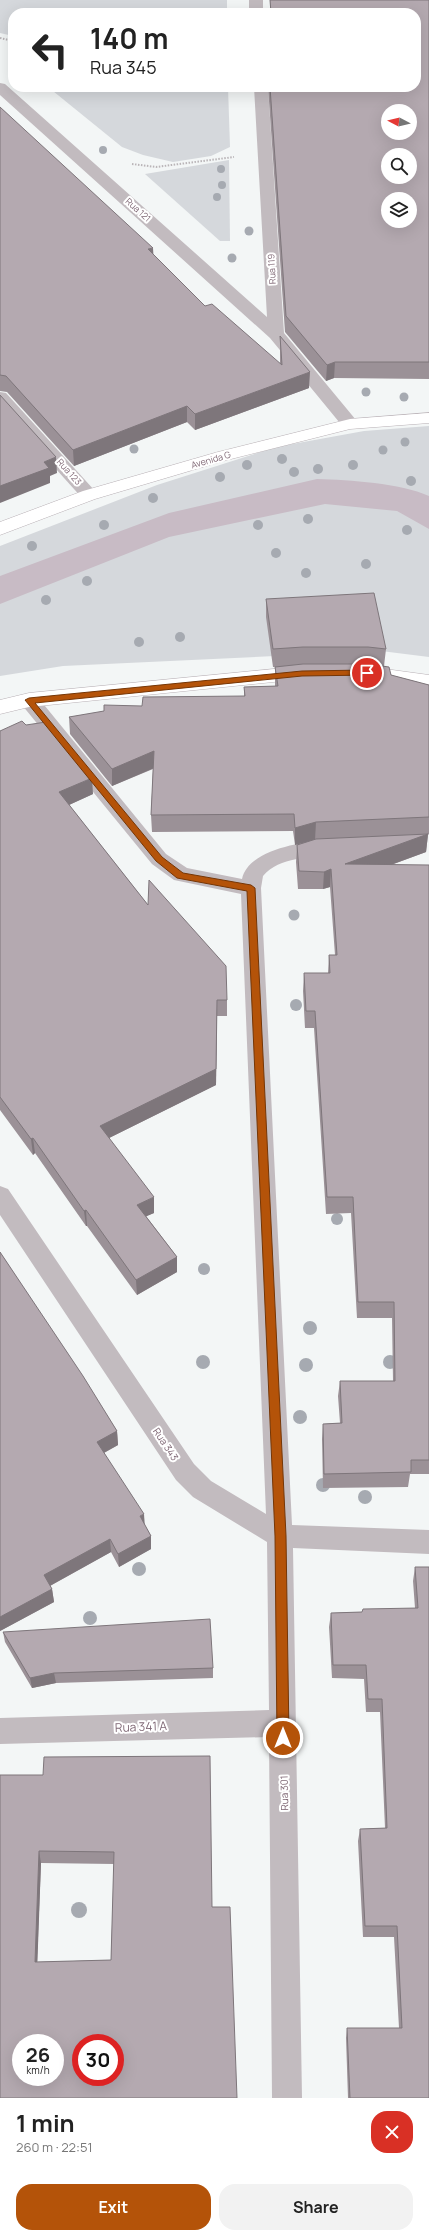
<!DOCTYPE html>
<meta charset="utf-8">
<style>
:root{--surface:#fff;--page:#f2f2f2;--text:#222;--muted:#767676;--accent:#b45309}
body{margin:0;font-family:Manrope,sans-serif;background:var(--page);color:var(--text);height:100vh;display:flex;flex-direction:column;font-size:15px;white-space:nowrap}
*{box-sizing:border-box;margin:0}
p{font-size:13px;color:var(--muted)}
.icon{flex:none;width:22px;height:22px;fill:none;stroke:currentColor;stroke-width:2;stroke-linecap:round;stroke-linejoin:round}
.map{position:relative;height:2098px;overflow:hidden}
.drawer{display:flex;flex-direction:column;background:var(--surface);flex:1}
.drawer>*{flex:none}
.hud{position:absolute;left:8px;top:8px;width:413px;height:84px;border-radius:16px;box-shadow:0 4px 16px #0002;background:#fff;color:var(--text);overflow:hidden}
.needle{width:26px;rotate:277deg}
.tools{position:absolute;left:381px;top:104px;display:grid;gap:8px}
.tools a{display:grid;place-items:center;width:36px;height:36px;border-radius:50%;background:var(--surface);box-shadow:0 4px 16px #0002;font-size:20px}
.speed{position:absolute;left:12px;top:2034px;display:flex;gap:8px;font-size:20px;font-weight:700;text-align:center}
.speed>*{display:grid;place-content:center;width:52px;height:52px;border-radius:50%;background:var(--surface);box-shadow:0 4px 16px #0002;line-height:1}
.speed small{font-size:10px;font-weight:400}
.speed .limit{border:6px solid #d22;background:#fff;color:#111}
.pin{position:absolute;display:grid;place-items:center;width:34px;height:34px;color:#fff;margin:-17px;border:2px solid #fff;border-radius:50%;box-shadow:0 1px 4px #0007}
.me{position:absolute;width:44px;margin:-22px;rotate:0deg;stroke-linejoin:round;filter:drop-shadow(0 0 3px #0008)}
.turn{display:flex;align-items:center;gap:14px;height:84px;padding:0 16px;font-size:18px}
.turn .icon{width:52px;height:52px;stroke-width:2.5}
.turn b{display:block;font-size:28px;line-height:34px}
.round{display:grid;place-items:center;flex:none;width:42px;height:42px;border-radius:16px;background:var(--page)}
.head{display:flex;align-items:center;justify-content:space-between;height:68px;padding:0 16px}
h1{font-size:24px;font-weight:700;line-height:30px}
.cta{display:flex;gap:8px;margin-top:auto;padding:8px 16px}
.cta a{flex:1;height:46px;border-radius:16px;background:var(--accent);color:#fff;font-size:16px;font-weight:700;line-height:46px;text-align:center}
.cta a+a{background:var(--page);color:var(--text)}
.map>svg:first-child{display:block}
</style>
<div class="map">
<svg width="429" height="2098" viewBox="0 0 429 2098">
<rect width="100%" height="100%" fill="#f3f6f6"/>
<!-- green -->
<g fill="#d5d8dc">
<path d="M0,0H227V13H13V36L0,33Z"/>
<path d="M48,87H228L230,147L211,156L173,162L143,155L122,147Z"/>
<path d="M229,160L230,241H220L145,174Z"/>
<path d="M429,426V657L381,651L63,666L0,676V546L157,485L276,447L364,431Z"/>
</g>
<!-- water -->
<path fill="#c8bbc5" d="M317,479C350,480 400,483 429,496V529L397,511L325,504L169,537L0,604V576L169,513Z"/>
<g fill="none" stroke-linecap="round" stroke-linejoin="round">
<!-- secondary casing -->
<g stroke="#b8b0b5" stroke-width="1">
<g id="secondary">
<path d="M429,413V423L350,429L223,461L95,499L0,535V522L83,491L218,452L350,419Z"/>
<path d="M305,666L312,668L315,673L312,678L29,707L0,714V700L29,693Z"/>
<path d="M363,666L429,675V689L356,678L353,673L356,668Z"/>
</g>
</g>
<!-- path -->
<g stroke="#bab5b8" stroke-width="2" stroke-dasharray="1.5 1.5" stroke-linecap="butt">
<path d="M0,38L13,41"/>
<path d="M132,164L156,167L234,157"/>
</g>
<!-- street -->
<g fill="#c2bbbf" fill-rule="evenodd">
<rect x="249" y="0" width="14" height="13"/>
<path d="M0,83L5,84L267,317L254,87H268L284,333L356,420L359,424L356,428H344L270,338L0,95Z"/>
<path d="M0,392L6,393L95,491L98,495L95,499L89,501L83,499L0,407Z"/>
<path d="M29,693L36,695L166,854L187,868L242,879C248,850 301,842 326,840L333,842L336,847L333,852C310,859 280,856 263,876L261,888L292,1525L429,1530V1554L293,1548L302,2098H272L269,1737L0,1744V1718L269,1710L267,1542L193,1497L176,1480L0,1215V1186L8,1189L194,1464L211,1481L266,1514L241,894L174,880L152,864L22,705L19,700L22,695Z"/>
</g>
<!-- secondary -->
<use href="#secondary" fill="#fff" fill-rule="evenodd"/>
</g>
<!-- trees -->
<g fill="#a6aab1">
<circle cx="103" cy="150" r="4"/>
<circle cx="221" cy="169" r="4"/>
<circle cx="222" cy="185" r="4"/>
<circle cx="217" cy="197" r="4"/>
<circle cx="249" cy="231" r="4.5"/>
<circle cx="232" cy="258" r="4.5"/>
<circle cx="366" cy="392" r="4.5"/>
<circle cx="404" cy="397" r="4.5"/>
<circle cx="405" cy="442" r="4.5"/>
<circle cx="134" cy="449" r="4.5"/>
<circle cx="383" cy="450" r="4.5"/>
<circle cx="282" cy="459" r="5"/>
<circle cx="247" cy="465" r="5"/>
<circle cx="353" cy="465" r="5"/>
<circle cx="318" cy="469" r="5"/>
<circle cx="294" cy="472" r="5"/>
<circle cx="220" cy="477" r="5"/>
<circle cx="411" cy="481" r="5"/>
<circle cx="153" cy="498" r="5"/>
<circle cx="308" cy="519" r="5"/>
<circle cx="104" cy="525" r="5"/>
<circle cx="258" cy="525" r="5"/>
<circle cx="407" cy="530" r="5"/>
<circle cx="32" cy="546" r="5"/>
<circle cx="276" cy="553" r="5"/>
<circle cx="366" cy="564" r="5"/>
<circle cx="306" cy="573" r="5"/>
<circle cx="87" cy="581" r="5"/>
<circle cx="46" cy="600" r="5"/>
<circle cx="180" cy="637" r="5"/>
<circle cx="139" cy="642" r="5"/>
<circle cx="294" cy="915" r="5.5"/>
<circle cx="296" cy="1005" r="6"/>
<circle cx="337" cy="1219" r="6"/>
<circle cx="204" cy="1269" r="6"/>
<circle cx="310" cy="1328" r="7"/>
<circle cx="203" cy="1362" r="7"/>
<circle cx="390" cy="1362" r="7"/>
<circle cx="306" cy="1365" r="7"/>
<circle cx="300" cy="1417" r="7"/>
<circle cx="323" cy="1485" r="7"/>
<circle cx="365" cy="1497" r="7"/>
<circle cx="139" cy="1569" r="7"/>
<circle cx="90" cy="1618" r="7"/>
<circle cx="79" cy="1910" r="8"/>
</g>
<!-- wall -->
<g fill="#9b9197" fill-rule="evenodd">
<path d="M270,0H429V379L334,378L326,381L285,332L268,87H416V13H270Z"/>
<path d="M0,107L153,255L205,306L280,364V336L309,388L195,430L187,422L74,466L7,392L0,391Z"/>
<path d="M266,599L386,649L384,666L391,675L429,685V835V834L428,835L426,852L391,865H429V1474H410L408,1487L323,1488L322,1439L323,1424L340,1423L338,1396L340,1381H393L392,1318H357L351,1213L326,1214L314,1028H305L303,991L304,973H328L329,955H335L330,887L323,889H298L296,862L297,845L311,840L295,845L293,831L152,832L151,815L153,769L112,786L70,734L69,717L142,706L244,696V687L275,686V667H273L266,617Z"/>
<path d="M26,725L93,794L69,805L148,905L227,1000V1016H217L216,1085L109,1138L154,1213L146,1216L177,1257V1272L137,1295L87,1226H86L35,1153L33,1155L0,1110V731Z"/>
<path d="M0,1252L117,1431L118,1445L104,1453L151,1536V1549L119,1567L111,1552L50,1586L52,1589L54,1602L0,1631Z"/>
<path d="M415,1567H429V2098H348L346,2038L347,2028H399L394,1937H363L358,1841L360,1829L385,1828L380,1712H366L364,1679L332,1678L329,1627L331,1613L362,1612L415,1608L413,1581Z"/>
<path d="M3,1632L213,1668V1678L56,1683L32,1688L5,1642Z"/>
<path d="M0,1775L212,1907L0,2098ZM41,1863L114,1864L111,1960L37,1962Z"/>
</g>
<!-- shaded-wall -->
<g fill="#7e767b">
<path d="M153,248L154,264L148,249Z"/>
<path d="M335,362L334,378L326,381L327,365Z"/>
<path d="M310,372L309,388L195,430V414Z"/>
<path d="M187,406V422L74,466L73,450Z"/>
<path d="M56,457L57,473L50,476V483L0,503V486L44,462Z"/>
<path d="M154,751V768L112,786V769Z"/>
<path d="M92,778L93,794L60,809L59,792Z"/>
<path d="M316,822L315,840L295,845V828Z"/>
<path d="M428,834L426,852L344,882L345,864Z"/>
<path d="M331,869L330,887L323,889L324,872Z"/>
<path d="M217,1000L216,1085L101,1142L100,1126Z"/>
<path d="M33,1138L35,1153L33,1155L31,1139Z"/>
<path d="M154,1197V1213L138,1220L137,1205Z"/>
<path d="M86,1210L87,1226H86L84,1211Z"/>
<path d="M177,1257V1272L137,1295L136,1280Z"/>
<path d="M117,1431L118,1445L98,1456L97,1442Z"/>
<path d="M144,1514L145,1528L140,1516Z"/>
<path d="M151,1536V1549L119,1567L118,1554Z"/>
<path d="M110,1539L111,1552L46,1588L44,1575Z"/>
<path d="M52,1589L54,1602L0,1631V1617Z"/>
<path d="M54,1673L56,1683L32,1688L30,1678Z"/>
<path d="M39,1851L41,1863L37,1973L35,1962Z"/>
</g>
<!-- building -->
<g fill="#b4a9b0" stroke="#7e767b" fill-rule="evenodd">
<path d="M270,0H429V362H335L327,365L286,316L270,87H416V13H271ZM388,111H410V133H388ZM388,155H410V177H388ZM388,199H410V221H388Z"/>
<path d="M0,107L153,248L148,249L205,306L212,304L282,365L280,336L310,372L195,414L187,406L73,450L6,376L0,375Z"/>
<path d="M0,395L56,457L44,462L49,468L0,486Z"/>
<path d="M374,593L386,649L368,647H303L273,649L266,599Z"/>
<path d="M303,664H368L389,667L391,675L429,685V817L316,822L295,828L294,814L151,815L154,751L112,769L69,717L104,711V705L142,706L143,697L245,696L244,687L278,686L275,667Z"/>
<path d="M22,721L26,725L46,722L92,778L59,792L148,905L149,880L226,966L227,1000H217L216,1069L100,1126L154,1197L137,1205L177,1257L136,1280L86,1210L84,1211L33,1138L31,1139L0,1097V731Z"/>
<path d="M428,834L345,864L429,865V1460H411V1472L324,1474L323,1424L342,1423L340,1381H395L394,1302H358L353,1197H327L315,1011H306L304,973H330L329,955H337L331,869L324,872L299,871L297,845L316,839Z"/>
<path d="M0,1252L83,1376L117,1431L97,1442L144,1514L140,1516L151,1536L118,1554L110,1539L44,1575L52,1589L0,1617Z"/>
<path d="M415,1567H429V2098H350L347,2028H402L397,1926H365L360,1829L387,1828L382,1699H368L366,1665H333L331,1613L362,1612L363,1609L418,1608Z"/>
<path d="M210,1619L213,1668L54,1673L30,1678L3,1632Z"/>
<path d="M210,1756L212,1907H230L237,2098H0V1775H43L44,1757ZM39,1851L114,1852L111,1960L35,1962ZM21,2043H55V2077H21ZM81,2043H115V2077H81Z"/>
</g>
<!-- route -->
<path fill="#b45309" stroke="#753606" d="M367,670L371,673L370,675L302,676L35,703L162,857L183,873L251,885L255,888L286,1536L289,1738L287,1742L283,1744L279,1742L277,1738L275,1536L247,891L177,878L156,861L25,700L29,698L302,671Z"/>
<g text-anchor="middle" stroke-width="4" stroke-linejoin="round" paint-order="stroke">
<!-- far-street labels -->
<g font-size="9" fill="#806976" stroke="#fff">
<text transform="translate(138 210) rotate(42)" y="3">Rua 121</text>
<text transform="translate(272 269) rotate(-93)" y="3">Rua 119</text>
<text transform="translate(211 460) rotate(-16)" y="3">Avenida G</text>
<text transform="translate(69 472) rotate(48)" y="3">Rua 123</text>
</g>
<!-- street labels -->
<g font-size="10" fill="#806976" stroke="#fff">
<text transform="translate(166 1444) rotate(56)" y="4">Rua 343</text>
<text transform="translate(284 1793) rotate(-91)" y="4">Rua 301</text>
</g>
<!-- near-street labels -->
<g font-size="12" fill="#806976" stroke="#fff">
<text transform="translate(141 1727) rotate(-2)" y="4">Rua 341 A</text>
</g>
</g>
</svg>
<div class="tools">
<a><svg class="needle" viewBox="-14 -14 28 28"><path d="M0-13l5 13h-10z" fill="#e53935"/><path d="M0 13l5-13h-10z" fill="#767676"/></svg></a>
<a><svg class="icon" aria-label="search" viewBox="0 0 24 24"><circle cx="10" cy="10" r="6"/><path d="M15 15l6 6"/></svg></a>
<a><svg class="icon" aria-label="layers" viewBox="0 0 24 24"><path d="M12 4l9 5-9 5-9-5zM3 14l9 5 9-5"/></svg></a>
</div>
<div class="speed"><div>26<small>km/h</small></div><div class="limit">30</div></div>
<div class="pin" style="left:367px;top:673px;background:#d93025"><svg class="icon" aria-label="arrive" viewBox="0 0 24 24"><path d="M6 21V4h12l-3 4 3 4H6"/></svg></div>
<svg class="me" style="left:283px;top:1738px" viewBox="-20 -20 40 40"><circle r="17" fill="#b45309" stroke="#fff" stroke-width="3"/><path d="M0-11L8 9 0 5-8 9z" fill="#fff"/></svg>
<div class="hud">
<div class="turn"><svg class="icon" aria-label="left" viewBox="0 0 24 24"><path d="M17 20v-9H6M10 6l-5 5 5 5"/></svg><div><b>140 m</b>Rua 345</div></div>
</div>
</div>
<section class="drawer">
<div class="head"><div><h1>1 min</h1><p>260 m · 22:51</p></div><a class="round" style="background:#d93025;color:#fff"><svg class="icon" aria-label="close" viewBox="0 0 24 24"><path d="M6 6l12 12M18 6L6 18"/></svg></a></div>
<div class="cta"><a>Exit</a><a>Share</a></div>
</section>
